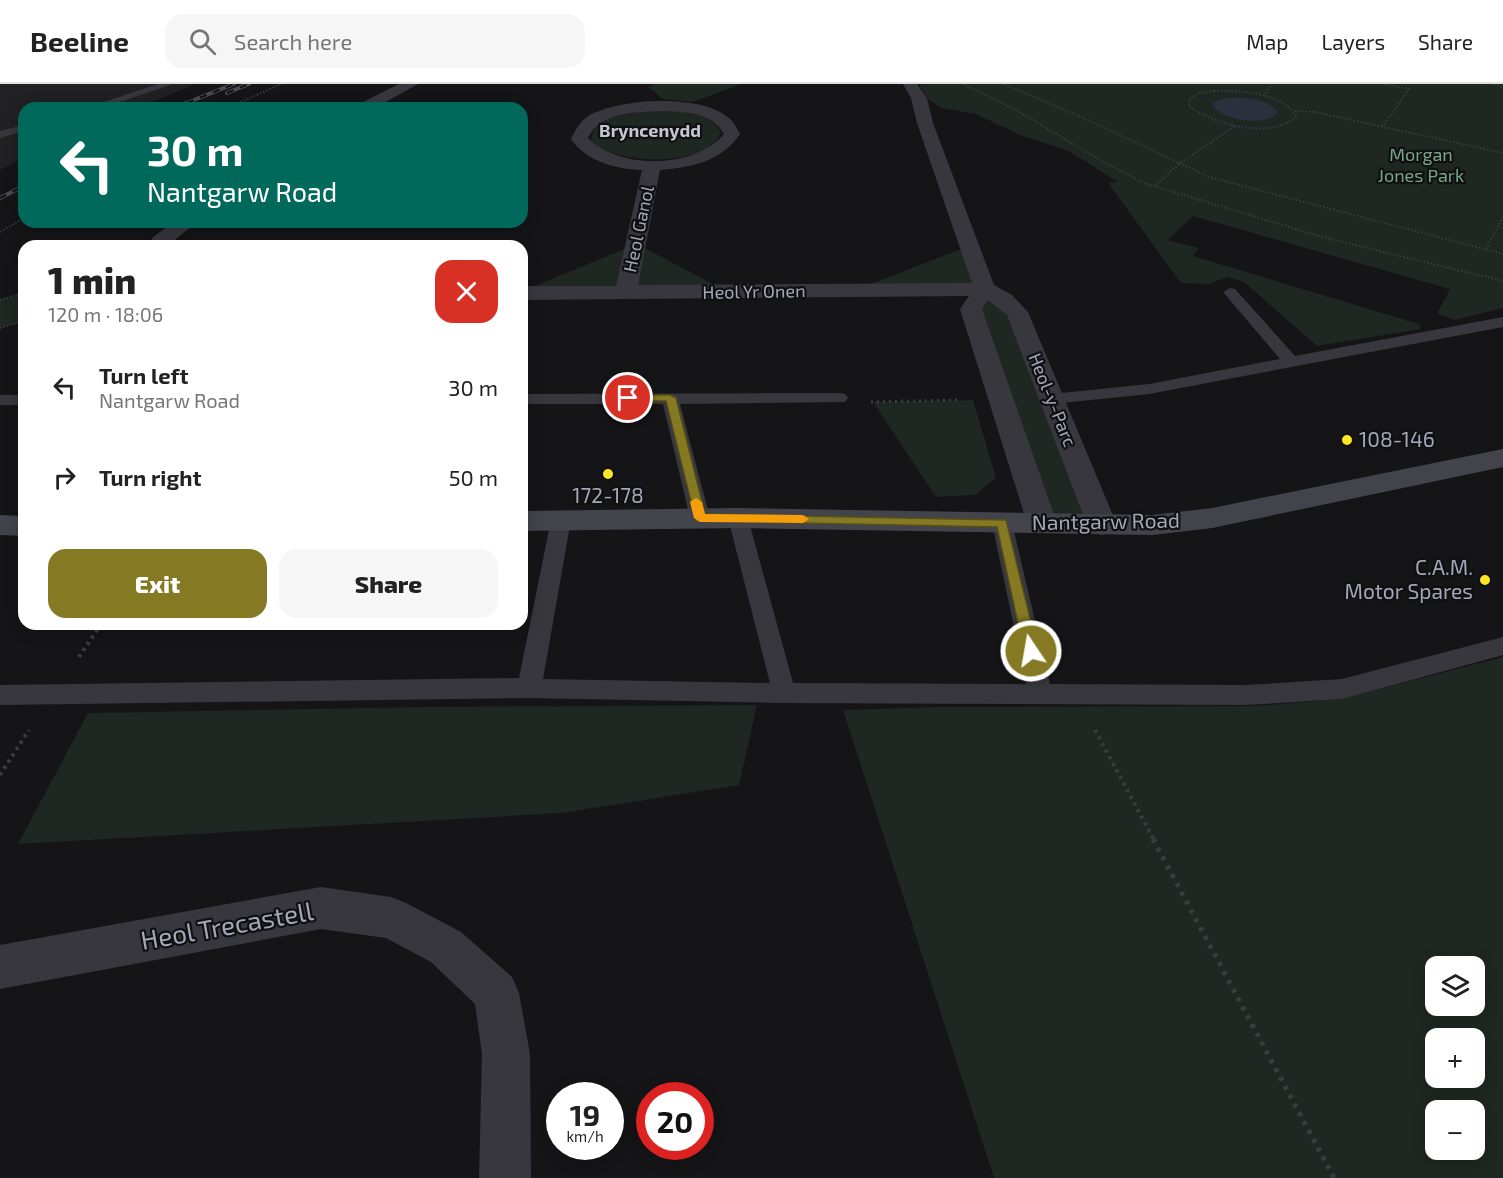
<!DOCTYPE html>
<meta charset="utf-8">
<style>
:root{--surface:#fff;--page:#f6f6f6;--text:#222;--muted:#767676;--line:#e0e0e0;--accent:#857a23}
body{margin:0;font-family:"Exo 2",sans-serif;background:var(--page);color:var(--text);height:100vh;display:flex;flex-direction:column;font-size:22px;white-space:nowrap}
*{box-sizing:border-box;margin:0}
p{font-size:20px;color:var(--muted)}
.icon{flex:none;width:33px;height:33px;fill:none;stroke:currentColor;stroke-width:2;stroke-linecap:round;stroke-linejoin:round}
.map{position:relative;flex:1;overflow:hidden}
.sheet{position:absolute;left:18px;top:156px;width:510px;height:390px;display:flex;flex-direction:column;background:var(--surface);border-radius:18px;box-shadow:0 3px 15px #0003}
.sheet>*{flex:none}
.guide{position:absolute;left:18px;top:18px;width:510px;height:126px;border-radius:18px;box-shadow:0 3px 15px #0003;background:#00695c;color:#fff;overflow:hidden}
.fabs{position:absolute;left:1425px;top:872px;display:grid;gap:12px}
.fabs a{display:grid;place-items:center;width:60px;height:60px;border-radius:12px;background:var(--surface);box-shadow:0 3px 15px #0003;font-size:30px}
.speed{position:absolute;left:546px;top:998px;display:flex;gap:12px;font-size:30px;font-weight:700;text-align:center}
.speed>*{display:grid;place-content:center;width:78px;height:78px;border-radius:50%;background:var(--surface);box-shadow:0 3px 15px #0003;line-height:1}
.speed small{font-size:15px;font-weight:400}
.speed .limit{border:9px solid #d22;background:#fff;color:#111}
.pin{position:absolute;display:grid;place-items:center;width:51px;height:51px;color:#fff;margin:-26px;border:3px solid #fff;border-radius:50%;box-shadow:0 2px 6px #0007}
.me{position:absolute;width:66px;margin:-33px;rotate:348deg;stroke-linejoin:round;filter:drop-shadow(0 0 4px #0008)}
.turn{display:flex;align-items:center;gap:21px;height:126px;padding:0 30px;font-size:27px}
.turn .icon{width:78px;height:78px;stroke-width:2.5}
.turn b{display:block;font-size:42px;line-height:51px}
.round{display:grid;place-items:center;flex:none;width:63px;height:63px;border-radius:18px;background:var(--page)}
.overview{display:flex;align-items:center;justify-content:space-between;height:102px;padding:0 30px}
h1{font-size:36px;font-weight:800;line-height:45px}
.cta{display:flex;gap:12px;margin-top:auto;padding:12px 30px}
.cta a{flex:1;height:69px;border-radius:18px;background:var(--accent);color:#fff;font-size:24px;font-weight:800;line-height:69px;text-align:center}
.cta a+a{background:var(--page);color:var(--text)}
ul{padding:0;list-style:none}
li{display:flex;align-items:center;gap:18px;height:90px;padding:0 30px}
li div{flex:1}
li b{display:block;font-size:22px}
li em{font-style:normal}
header{display:flex;align-items:center;gap:36px;box-sizing:border-box;height:84px;padding:0 30px;background:var(--surface);border-bottom:2px solid var(--line)}
header strong{font-size:28px}
nav{display:flex;gap:33px;margin-inline-start:auto;font-size:21px}
.search{width:420px;height:54px;background:var(--page);display:flex;align-items:center;gap:15px;box-sizing:border-box;padding:0 21px;border-radius:18px;color:var(--muted);font-size:22px}
.map>svg:first-child{display:block}
</style>
<header>
<strong>Beeline</strong>
<div class="search"><svg class="icon" aria-label="search" viewBox="0 0 24 24"><circle cx="10" cy="10" r="6"/><path d="M15 15l6 6"/></svg>Search here</div>
<nav><a>Map</a><a>Layers</a><a>Share</a></nav>
</header>
<div class="map">
<svg width="1503" height="1094" viewBox="0 0 1503 1094">
<rect width="100%" height="100%" fill="#151517"/>
<!-- built -->
<path fill="#212124" d="M0,0H195L138,24H24V74L0,86Z"/>
<!-- green -->
<g fill="#1e2721" fill-rule="evenodd">
<path d="M655,0H741L693,18L663,15L648,3Z"/>
<path d="M919,0H1503V224L1455,236L1437,230L1450,205L1193,132L1168,156L1198,164L1193,172L1419,240L1421,245L1317,262L1244,198L1227,193L1209,200L1181,199L1108,99L1118,98L1069,67L1020,51L976,30L942,24L929,16Z"/>
<path d="M649,26C672,27 708,24 721,48C708,84 613,82 591,56C593,31 630,28 649,26Z"/>
<path d="M637,160L728,208L522,207Z"/>
<path d="M969,162L985,205L1004,216L1102,441L1042,439L971,225L985,206L853,207Z"/>
<path d="M24,209V237L0,244V216Z"/>
<path d="M973,316L996,394L975,411L936,413L873,318Z"/>
<path d="M1503,573V1094H994L843,626L937,623L1258,622L1341,615ZM1436,882H1474V921H1436ZM1436,954H1474V993H1436ZM1436,1026H1474V1065H1436Z"/>
<path d="M757,621L739,701L562,729L18,760L88,629L423,623Z"/>
</g>
<!-- water -->
<path fill="#2a303c" d="M1226,14C1242,13 1269,13 1278,29C1266,43 1221,37 1212,20L1218,16Z"/>
<g fill="none" stroke-linecap="round" stroke-linejoin="round">
<!-- path-far3 -->
<g stroke="#3b3c43" stroke-width="2" stroke-dasharray="1.5 2" stroke-linecap="butt">
<path d="M963,0L1016,26L1107,80L1144,99L1322,153L1503,197"/>
<path d="M1004,0L1088,36L1209,93L1503,170"/>
<path d="M1494,0L1503,3"/>
<path d="M1214,7C1241,7 1281,7 1297,33C1267,55 1217,42 1189,22V15L1200,9Z"/>
<path d="M1264,12L1272,0"/>
<path d="M228,24L281,0"/>
<path d="M1295,27L1315,28L1503,69"/>
<path d="M1382,43L1409,5L1383,0"/>
<path d="M1155,102L1180,79L1235,42"/>
<path d="M0,148L24,134"/>
<path d="M1486,165L1503,133"/>
<path d="M0,216L24,209"/>
<path d="M0,244L24,237"/>
</g>
<!-- path-far2 -->
<path stroke="#3b3c43" stroke-width="3" stroke-dasharray="2 4" stroke-linecap="butt" d="M871,318L960,316"/>
<!-- path-far1 -->
<g stroke="#3b3c43" stroke-width="4" stroke-dasharray="3 4.5" stroke-linecap="butt">
<path d="M79,573L101,540"/>
<path d="M1095,646L1154,756"/>
<path d="M0,691L29,646"/>
</g>
<!-- path -->
<path stroke="#3b3c43" stroke-width="5" stroke-dasharray="4 6" stroke-linecap="butt" d="M1153,755L1334,1094"/>
<!-- service -->
<g fill="#38373e" fill-rule="evenodd">
<path d="M158,0H173L102,24H86Z"/>
<path d="M24,41V47L0,54V47Z"/>
<path d="M1230,204L1235,205L1295,272L1503,233V243L1149,310L1052,320L1046,319L1043,315L1046,311L1052,310L1149,300L1280,275L1223,208Z"/>
<path d="M839,309L845,310L848,314L845,318L680,320L710,434L707,439L700,441L693,439L690,434L663,320H522V310Z"/>
<rect x="0" y="311" width="24" height="10"/>
<path d="M738,427L745,429L748,434L793,599L1026,600L992,439L995,434L1002,432L1009,434L1012,439L1050,600L1246,601L1342,595L1503,553V571L1342,615L1246,621L784,619L529,614L0,621V601L519,594L551,436L554,431L561,429L568,431L571,436L543,595L770,599L728,434L731,429Z"/>
</g>
<!-- minor -->
<g fill="#38373e" fill-rule="evenodd">
<path d="M399,0H418L375,24H355L357,21Z"/>
<path d="M903,0H917L927,14L933,39L994,201L1012,211L1028,228L1117,441L1112,448L1102,451L1092,448L1087,441L1007,231L988,216L982,225L1057,439L1052,446L1042,449L1032,446L1027,439L960,225L969,212L522,216V202H616L642,86C616,85 587,78 571,55C575,47 579,39 587,33C616,14 698,10 726,32C733,36 736,43 740,50C721,78 692,83 660,86L638,201L972,199L917,39L911,14ZM660,27C682,28 712,27 724,50C694,85 620,86 588,54C600,28 635,28 660,27Z"/>
<path d="M174,138H197L167,162H147L153,153Z"/>
<path d="M321,803L391,813L406,819L461,848L512,893L519,909L530,970L531,1094H479L482,970L475,920L431,878L386,854L321,845L0,905V861Z"/>
</g>
<!-- secondary -->
<g fill="#43434c" fill-rule="evenodd">
<path d="M1503,365V383L1212,444L1152,451L738,444L522,447V427L738,424L1152,431L1212,424Z"/>
<path d="M0,431L24,432V452L0,451Z"/>
</g>
<!-- rail casing -->
<g stroke="#4a4a53" stroke-width="4">
<g id="rail">
<path d="M227,9L249,0"/>
<path d="M174,24L234,0"/>
<path d="M0,114L24,102"/>
</g>
</g>
<!-- rail -->
<use href="#rail" stroke="#101012" stroke-width="2" stroke-dasharray="7" stroke-linecap="butt"/>
</g>
<!-- route -->
<path fill="#857a23" stroke="#564f17" stroke-width="1.5" d="M670,311L676,314L705,430L1006,436L1038,567L1036,571H1026L1024,567L997,443L696,437L666,317H628L623,314L628,311Z"/>
<!-- slow -->
<path fill="#f59e0b" d="M696,414L702,418L705,430L803,431L809,435L803,439L700,438L694,434L690,418Z"/>
<!-- markers -->
<g fill="#ffe624" stroke="#101012" stroke-width="2">
<circle cx="1347" cy="356" r="6"/>
<circle cx="608" cy="390" r="6"/>
<circle cx="1485" cy="496" r="6"/>
</g>
<g text-anchor="middle" stroke-width="4.5" stroke-linejoin="round" paint-order="stroke">
<!-- far-neighbourhood labels -->
<g font-size="18" font-weight="bold" fill="#c7c7d4" stroke="#101012">
<text x="650" y="53">Bryncenydd</text>
</g>
<!-- far-park labels -->
<g font-size="18" fill="#7aa587" stroke="#101012">
<text x="1421" y="77">Morgan<tspan x="1421" dy="21">Jones Park</tspan></text>
</g>
<!-- far-street labels -->
<g font-size="18" fill="#a5a7b8" stroke="#101012">
<text transform="translate(639 145) rotate(-78)" y="6">Heol Ganol</text>
<text transform="translate(754 208) rotate(-1)" y="6">Heol Yr Onen</text>
<text transform="translate(1052 316) rotate(68)" y="6">Heol-y-Parc</text>
</g>
<!-- poi labels -->
<g font-size="21" fill="#a5a7b8" stroke="#101012" text-anchor="start">
<text x="1359" y="363">108-146</text>
<text x="608" y="419" text-anchor="middle">172-178</text>
<text x="1473" y="491" text-anchor="end">C.A.M.<tspan x="1473" dy="24">Motor Spares</tspan></text>
</g>
<!-- street labels -->
<g font-size="21" fill="#a5a7b8" stroke="#101012">
<text transform="translate(1106 438) rotate(-1)" y="7">Nantgarw Road</text>
</g>
<!-- near-street labels -->
<g font-size="26" fill="#a5a7b8" stroke="#101012">
<text transform="translate(227 842) rotate(-10)" y="9">Heol Trecastell</text>
</g>
</g>
</svg>
<div class="fabs">
<a><svg class="icon" aria-label="layers" viewBox="0 0 24 24"><path d="M12 4l9 5-9 5-9-5zM3 14l9 5 9-5"/></svg></a>
<a>+</a>
<a>−</a>
</div>
<div class="speed"><div>19<small>km/h</small></div><div class="limit">20</div></div>
<div class="pin" style="left:628px;top:314px;background:#d93025"><svg class="icon" aria-label="arrive" viewBox="0 0 24 24"><path d="M6 21V4h12l-3 4 3 4H6"/></svg></div>
<svg class="me" style="left:1031px;top:567px" viewBox="-20 -20 40 40"><circle r="17" fill="#857a23" stroke="#fff" stroke-width="3"/><path d="M0-11L8 9 0 5-8 9z" fill="#fff"/></svg>
<div class="guide">
<div class="turn"><svg class="icon" aria-label="left" viewBox="0 0 24 24"><path d="M17 20v-9H6M10 6l-5 5 5 5"/></svg><div><b>30 m</b>Nantgarw Road</div></div>
</div>
<section class="sheet">
<div class="overview"><div><h1>1 min</h1><p>120 m · 18:06</p></div><a class="round" style="background:#d93025;color:#fff"><svg class="icon" aria-label="close" viewBox="0 0 24 24"><path d="M6 6l12 12M18 6L6 18"/></svg></a></div>
<ul>
<li><svg class="icon" aria-label="left" viewBox="0 0 24 24"><path d="M17 20v-9H6M10 6l-5 5 5 5"/></svg><div><b>Turn left</b><p>Nantgarw Road</p></div><em>30 m</em></li>
<li><svg class="icon" aria-label="right" viewBox="0 0 24 24"><path d="M7 20v-9h11M14 6l5 5-5 5"/></svg><div><b>Turn right</b></div><em>50 m</em></li>
</ul>
<div class="cta"><a>Exit</a><a>Share</a></div>
</section>
</div>
